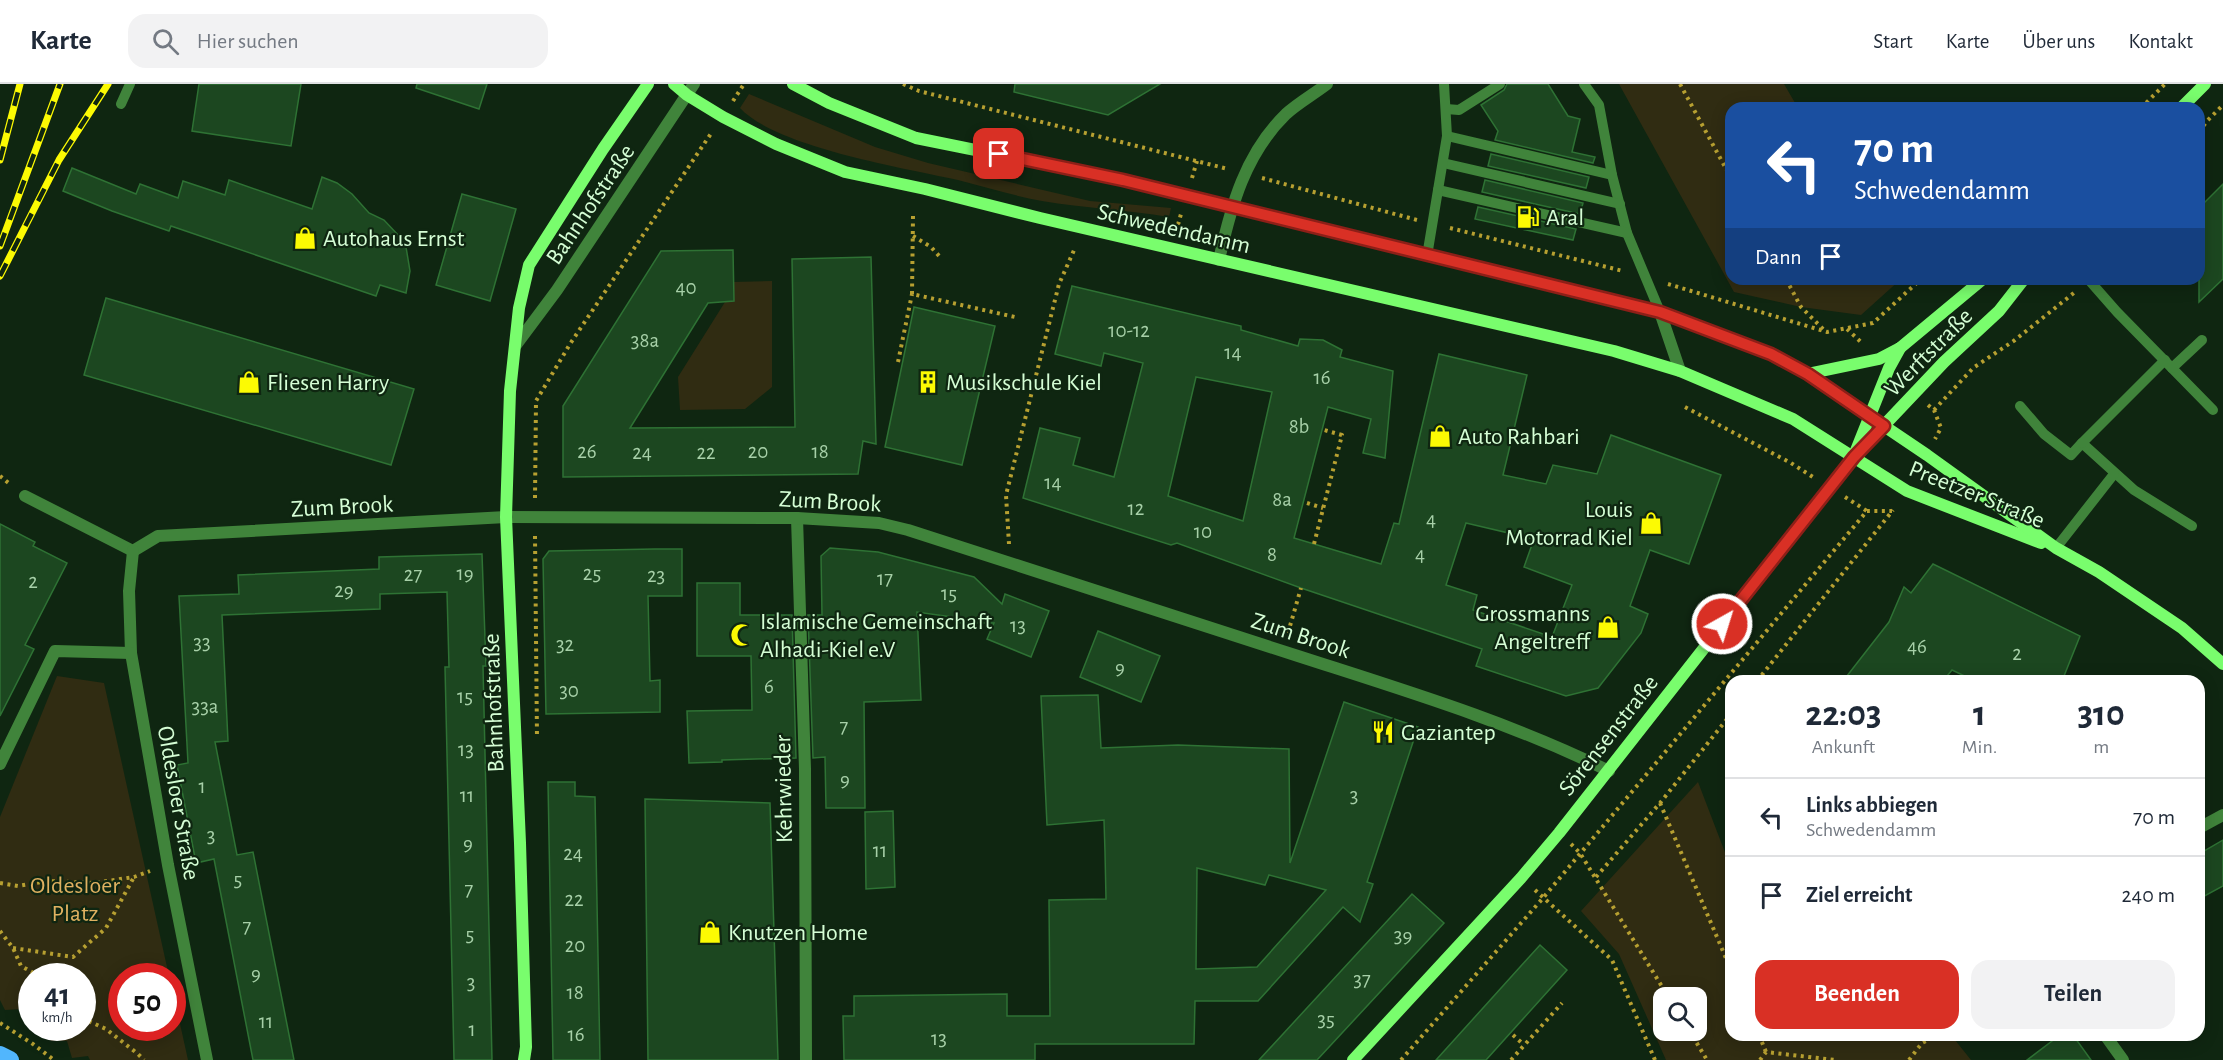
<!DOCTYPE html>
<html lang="de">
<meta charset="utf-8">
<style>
:root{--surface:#fff;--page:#f2f2f3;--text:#1f2937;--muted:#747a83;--line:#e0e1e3;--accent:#d93025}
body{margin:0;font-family:"Alegreya Sans",sans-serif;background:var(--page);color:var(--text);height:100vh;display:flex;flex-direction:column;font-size:22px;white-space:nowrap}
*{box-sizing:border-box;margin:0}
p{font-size:20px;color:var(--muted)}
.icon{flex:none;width:33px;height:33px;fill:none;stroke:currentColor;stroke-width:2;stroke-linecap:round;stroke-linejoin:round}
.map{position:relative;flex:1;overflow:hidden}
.sheet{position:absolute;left:1725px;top:591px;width:480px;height:366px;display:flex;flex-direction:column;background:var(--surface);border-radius:18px;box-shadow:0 3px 15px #0003}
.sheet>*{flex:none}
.banner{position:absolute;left:1725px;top:18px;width:480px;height:183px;border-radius:18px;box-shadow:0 3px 15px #0003;background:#1a4fa0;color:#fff;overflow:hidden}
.fabs{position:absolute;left:1653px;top:903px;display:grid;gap:12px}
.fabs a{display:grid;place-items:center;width:54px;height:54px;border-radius:12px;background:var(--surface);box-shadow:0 3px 15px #0003;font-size:30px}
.speed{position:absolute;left:18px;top:879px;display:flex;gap:12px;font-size:30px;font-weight:700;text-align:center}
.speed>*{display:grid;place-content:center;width:78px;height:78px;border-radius:50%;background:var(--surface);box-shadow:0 3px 15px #0003;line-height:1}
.speed small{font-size:15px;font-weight:400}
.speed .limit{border:9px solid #d22;background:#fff;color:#111}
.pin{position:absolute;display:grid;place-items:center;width:51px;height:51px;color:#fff;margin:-26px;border-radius:12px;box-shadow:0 3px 9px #0006}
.me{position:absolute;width:66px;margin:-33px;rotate:39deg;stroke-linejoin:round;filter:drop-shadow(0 0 4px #0008)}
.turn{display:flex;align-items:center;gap:21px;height:126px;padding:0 30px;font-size:27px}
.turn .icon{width:78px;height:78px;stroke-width:2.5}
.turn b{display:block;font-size:42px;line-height:51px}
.then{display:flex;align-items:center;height:57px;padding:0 30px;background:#0003;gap:12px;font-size:22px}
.eta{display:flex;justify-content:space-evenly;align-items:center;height:102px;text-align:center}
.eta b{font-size:36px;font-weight:700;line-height:42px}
.primary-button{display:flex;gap:12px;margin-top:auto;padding:12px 30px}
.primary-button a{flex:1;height:69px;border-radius:18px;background:var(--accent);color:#fff;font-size:24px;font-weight:700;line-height:69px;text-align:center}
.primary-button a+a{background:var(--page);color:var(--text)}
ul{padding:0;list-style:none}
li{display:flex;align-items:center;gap:18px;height:78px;padding:0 30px;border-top:2px solid var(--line)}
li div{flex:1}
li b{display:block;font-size:22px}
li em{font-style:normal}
header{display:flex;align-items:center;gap:36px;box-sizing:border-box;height:84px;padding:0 30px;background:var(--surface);border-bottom:2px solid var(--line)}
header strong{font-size:28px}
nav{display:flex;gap:33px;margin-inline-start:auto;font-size:21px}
.search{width:420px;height:54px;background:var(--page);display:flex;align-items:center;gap:15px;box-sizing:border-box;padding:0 21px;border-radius:18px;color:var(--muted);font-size:22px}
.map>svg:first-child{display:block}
</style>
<header>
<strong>Karte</strong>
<div class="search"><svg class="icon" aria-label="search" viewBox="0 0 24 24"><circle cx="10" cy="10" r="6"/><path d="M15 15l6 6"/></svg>Hier suchen</div>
<nav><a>Start</a><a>Karte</a><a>Über uns</a><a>Kontakt</a></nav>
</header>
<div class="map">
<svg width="2223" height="976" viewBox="0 0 2223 976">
<rect width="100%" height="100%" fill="#0f2611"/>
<!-- green -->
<g fill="#302c12" fill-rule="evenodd">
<path d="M1619,0H1784L1798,24H1731V195H1901L1861,231L1801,223L1734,208Z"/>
<path d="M749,10L875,63L928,79L1090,117L1171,124L1169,133C1127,126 1084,124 1042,117C1014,112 986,103 958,96C904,84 776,63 740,24Z"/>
<path d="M772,197V303L745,325L680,326L678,293L725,218L734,217L733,198Z"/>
<path d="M57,592L104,599L169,892H122V944H172L173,908L188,976H90L88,972L72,974L67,957H51L46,944H82V892H32L31,940H27L21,925L5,926L0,916V733Z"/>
<path d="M1698,698L1731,784V951H1951L1971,976H1666L1619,870L1581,827ZM1664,914H1696V946H1664Z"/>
</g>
<!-- building -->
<g fill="#1c4720" stroke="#2e7234" stroke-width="1.5" fill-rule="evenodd">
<path d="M199,0H301L291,62L192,47Z"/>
<path d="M417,0H487L479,25L416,4Z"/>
<path d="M1015,0H1160L1108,31L1014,8Z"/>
<path d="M1507,0H1548L1568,32L1580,35L1572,68L1595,73L1593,79L1495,56L1498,47L1481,21L1504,6Z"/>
<path d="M1491,70L1589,93L1586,104L1488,82Z"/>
<path d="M72,84L136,110L140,100L178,114L183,97L225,111L229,96L312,125L322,93L337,99L352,110L369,129L384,136L399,152L406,163L410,187L406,209L380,201L376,212L171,142L169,147L112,127L63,107Z"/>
<path d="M1485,96L1583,119L1580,130L1482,108Z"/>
<path d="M2223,100V195L2199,218V124Z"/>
<path d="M462,110L516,125L490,217L436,201Z"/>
<path d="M1478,123L1576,145L1573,156L1475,135Z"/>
<path d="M733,166L734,217L708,219L630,344L795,343L792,175L871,173L876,360L863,357L858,390L563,393V322L661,167Z"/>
<path d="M1072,202L1241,242V246L1298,262L1300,255L1323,256L1342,266L1340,273L1393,287L1385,374L1363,369L1371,335L1328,323L1294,454L1381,480L1394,439L1399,440L1439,270L1527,291L1503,391L1546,400L1553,381L1597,390L1611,351L1721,391L1689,480L1650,466L1630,522L1648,530L1641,549L1598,604L1566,612L1476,582L1482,565L1301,504L1177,459L1171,461L1023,414L1040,344L1080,354L1073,381L1114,393L1143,279L1104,269L1101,282L1055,270ZM1196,293L1272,308L1243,437L1168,412ZM1466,439L1534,455L1524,483L1572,501L1552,553L1473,526L1477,511L1446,501Z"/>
<path d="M106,214L414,305L391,381L84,291Z"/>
<path d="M914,223L995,242L962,381L885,363Z"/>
<path d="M0,440L35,458L33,462L67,479L25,561L34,565L0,632Z"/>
<path d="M830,464L878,468L974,493L1002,520L1005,510L1049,527L1031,573L987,555L994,539H960L959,534L917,528L921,616L864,618L865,724H826L825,673L813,674L808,531H822L821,472Z"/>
<path d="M655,465H682V512H648L650,597L660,596V628L546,630L543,475L549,467Z"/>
<path d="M482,470L486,582H483L492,976H454L445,583H449L447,508L380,510V525L222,531L228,657L215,658L237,771L253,768L294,976H253L214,775L196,779L177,681L188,679L179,512L239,510L238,491L379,485V473Z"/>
<path d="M1933,480L2080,552L2062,597H1975L1952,586L1943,597H1843L1889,538L1904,503L1911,509Z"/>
<path d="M697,499H740V531H792L796,674L722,676V678L689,679L687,627L752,626L751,572H697Z"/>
<path d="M1098,547L1160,572L1141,618L1080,593Z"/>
<path d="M1098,611L1101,664L1178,661L1289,665L1290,779L1344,618L1418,643L1367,798L1373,800L1360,838L1343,823L1258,917H1195L1194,960H1035V976H844L843,932H854V912L1007,910V932H1050L1049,816L1106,815L1105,768L1104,736L1047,741L1041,612ZM1197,784L1265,801L1269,791L1326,806L1257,883L1196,885Z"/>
<path d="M548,698H575V712L595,713L600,976H553Z"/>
<path d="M645,715L770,719L778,976H648Z"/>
<path d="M893,727L895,803L866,805L865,728Z"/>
<path d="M2223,756V802L2199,815V770Z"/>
<path d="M1412,810L1444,839L1317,976H1259Z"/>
<path d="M1540,861L1567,886L1486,976H1436Z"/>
<path d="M2060,951H2073L2091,976H2027Z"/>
</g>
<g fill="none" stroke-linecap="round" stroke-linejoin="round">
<!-- path -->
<g stroke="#b7a031" stroke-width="4" stroke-dasharray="3 4.5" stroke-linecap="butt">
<path d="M903,0L919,7L1228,85"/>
<path d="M1680,0L1731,94"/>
<path d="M733,17L744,0"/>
<path d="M2141,24L2165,0"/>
<path d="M2199,48L2207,37L2223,21"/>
<path d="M1192,94L1197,77"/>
<path d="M1262,94L1417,136"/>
<path d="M913,132L912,210L1015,233"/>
<path d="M1450,144L1623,187"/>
<path d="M1176,148L1181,130"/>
<path d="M913,152L931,163L941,174"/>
<path d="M1786,195L1801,223L1826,248"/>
<path d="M1668,200L1827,248L1873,239L1921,195"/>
<path d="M1847,245L1863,260"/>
<path d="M898,278L912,210"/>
<path d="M1928,321L1934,326L1941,344L1935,355"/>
<path d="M1685,323L1791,379L1816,395"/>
<path d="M1934,326L1973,284L2015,256L2075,208"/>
<path d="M0,392L11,401"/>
<path d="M1845,413L1867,427"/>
<path d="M535,414L536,317L570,260L712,48"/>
<path d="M1307,419L1323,424"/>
<path d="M535,452L537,654"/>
<path d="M1009,460L1006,411L1059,200L1075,164"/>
<path d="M1314,460L1342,351L1324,346"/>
<path d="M1288,549L1301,504"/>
<path d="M1757,597L1893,426"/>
<path d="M1660,719L1731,886"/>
<path d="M1571,760L1580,769L1669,914"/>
<path d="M1596,793L1660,719L1731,630"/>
<path d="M0,799L18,802L48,797L94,799L134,793L150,787"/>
<path d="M1535,806L1612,876L1655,976"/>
<path d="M0,847L13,864L21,882L39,892"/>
<path d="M13,864L73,873L106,844L134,793"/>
<path d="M82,934L106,945L138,970L144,976"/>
<path d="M0,939L33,960L54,976"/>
<path d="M1689,946L1707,976"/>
<path d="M1513,951L1524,961"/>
<path d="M1759,951L1766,968"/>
<path d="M1401,976L1543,814L1867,427H1892"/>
<path d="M1511,976L1562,919"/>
<path d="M1760,976L1766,968L1835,976"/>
<path d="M1909,976L1922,959L1938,951"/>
</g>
<!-- lane -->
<g stroke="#40843b" stroke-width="10">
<path d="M1584,0L1599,21L1612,91L1627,149L1660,228"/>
<path d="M121,20L130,0"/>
<path d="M1446,25L1459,26L1500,0"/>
<path d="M1447,52L1612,91"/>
<path d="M1443,79L1620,120"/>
<path d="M1438,106L1627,149"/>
<path d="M1427,172L1447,52L1444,0"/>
<path d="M2088,195L2117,228L2213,326"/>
<path d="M2172,284L2202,256"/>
<path d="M2020,322L2044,350L2071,371L2082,359L2134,406L2192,442"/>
<path d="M2082,359L2165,276"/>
<path d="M2056,464L2114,390"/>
</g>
<!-- street -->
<g stroke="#40843b" stroke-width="12">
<path d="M1219,176C1231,122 1245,70 1286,30C1298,19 1314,10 1327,0"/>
<path d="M1660,228L1680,287"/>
<path d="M516,261L557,206L694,0"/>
<path d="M25,412L133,467"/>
<path d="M797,434L805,685L806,976"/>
<path d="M133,467L158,452L506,433L797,434L879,439L908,446C1038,488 1168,530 1298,572C1403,606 1510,638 1609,687"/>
<path d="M133,467L129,507L131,569L168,781L207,976"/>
<path d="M0,680L55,567L131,569"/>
<path d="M2199,744L2223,731"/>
<path d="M2105,951L2123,976"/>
</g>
<!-- secondary -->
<g stroke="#79fd6d" stroke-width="12">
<path d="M674,0L687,11L723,33L776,60L845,88L925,105L1040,134L1614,267L1680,287L1793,335L1907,407L2041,459"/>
<path d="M793,0L829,19L916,54L1123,96L1660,228L1771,270L1807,290L1927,371L2056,464L2099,488L2182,544L2223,580"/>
<path d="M2181,24L2205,0"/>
<path d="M1807,290L1879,275L1900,264L1983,195"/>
<path d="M1855,369L1889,284L1900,264"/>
<path d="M524,976L526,963L520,759L506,433L510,307L519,224L529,181L603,65L648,0"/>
<path d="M1353,976L1521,794L1559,749L1854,373L1944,278L1999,227L2024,195"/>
</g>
<!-- highway -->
<path stroke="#51b6fd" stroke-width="18" d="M0,971L10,976"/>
<!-- rail casing -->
<g stroke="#fcfa03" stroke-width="7">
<g id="rail">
<path d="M0,76L20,0"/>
<path d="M0,162L60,0"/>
<path d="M0,192L59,76L108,0"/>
</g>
</g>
<!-- rail -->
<use href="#rail" stroke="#0f2611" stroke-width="4.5" stroke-dasharray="14" stroke-linecap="butt"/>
</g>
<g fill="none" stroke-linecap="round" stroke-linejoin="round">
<!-- route casing -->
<g stroke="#8d1f18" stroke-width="15">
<path id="route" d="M999,70L1123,96L1660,228L1771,270L1808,290L1884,342L1854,373L1722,540"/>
</g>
<!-- route -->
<use href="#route" stroke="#d93025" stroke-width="10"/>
</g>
<!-- icons -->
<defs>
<g id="fuel-bare" transform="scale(1.8)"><path d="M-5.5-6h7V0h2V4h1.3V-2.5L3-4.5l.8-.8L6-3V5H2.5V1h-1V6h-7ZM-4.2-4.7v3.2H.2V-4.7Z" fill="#fcfa03" stroke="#0f2611" stroke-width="2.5" paint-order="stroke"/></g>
<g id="shop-bare" transform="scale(1.8)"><path d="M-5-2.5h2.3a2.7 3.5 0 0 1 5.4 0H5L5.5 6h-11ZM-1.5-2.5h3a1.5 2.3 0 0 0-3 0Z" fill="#fcfa03" stroke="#0f2611" stroke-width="2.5" paint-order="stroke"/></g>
<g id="building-bare" transform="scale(1.8)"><path d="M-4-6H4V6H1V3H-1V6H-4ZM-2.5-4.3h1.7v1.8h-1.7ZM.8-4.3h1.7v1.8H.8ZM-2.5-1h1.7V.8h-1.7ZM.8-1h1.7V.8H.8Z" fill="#fcfa03" stroke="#0f2611" stroke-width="2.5" paint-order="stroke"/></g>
<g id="mosque-bare" transform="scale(1.8)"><path d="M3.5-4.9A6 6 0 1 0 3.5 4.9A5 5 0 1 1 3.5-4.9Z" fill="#fcfa03" stroke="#0f2611" stroke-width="2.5" paint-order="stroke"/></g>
<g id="restaurant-bare" transform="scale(1.8)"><path d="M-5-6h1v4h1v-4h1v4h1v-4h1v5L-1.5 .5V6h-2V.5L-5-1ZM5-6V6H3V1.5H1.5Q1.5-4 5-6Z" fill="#fcfa03" stroke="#0f2611" stroke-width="2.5" paint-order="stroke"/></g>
</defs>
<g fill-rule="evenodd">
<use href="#fuel-bare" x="1528" y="133"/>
<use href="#shop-bare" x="305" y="154"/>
<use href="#shop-bare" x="249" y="298"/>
<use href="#building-bare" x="928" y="298"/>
<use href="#shop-bare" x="1440" y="352"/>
<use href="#shop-bare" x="1651" y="439"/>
<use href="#shop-bare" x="1608" y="543"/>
<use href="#mosque-bare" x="742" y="551"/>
<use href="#restaurant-bare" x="1383" y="648"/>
<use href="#shop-bare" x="710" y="848"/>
</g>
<g text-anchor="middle" stroke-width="4.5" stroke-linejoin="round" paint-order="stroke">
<!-- number labels -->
<g font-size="21" fill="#a7d0a8">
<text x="686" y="210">40</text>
<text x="1129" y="253">10-12</text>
<text x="645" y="263">38a</text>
<text x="1233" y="275">14</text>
<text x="1322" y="300">16</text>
<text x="1299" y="349">8b</text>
<text x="587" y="374">26</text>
<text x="758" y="374">20</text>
<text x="820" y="374">18</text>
<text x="642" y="375">24</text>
<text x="706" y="375">22</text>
<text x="1053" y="405">14</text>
<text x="1282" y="422">8a</text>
<text x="1136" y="431">12</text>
<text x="1431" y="442">4</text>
<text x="1203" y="454">10</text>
<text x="1272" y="477">8</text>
<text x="1420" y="477">4</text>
<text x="465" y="496">19</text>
<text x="592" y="496">25</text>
<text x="413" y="497">27</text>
<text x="656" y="498">23</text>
<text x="885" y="501">17</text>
<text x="33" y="504">2</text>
<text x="344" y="513">29</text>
<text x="949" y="516">15</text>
<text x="1018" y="548">13</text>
<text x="202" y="565">33</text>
<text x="565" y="567">32</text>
<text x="1917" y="569">46</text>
<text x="2017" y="576">2</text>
<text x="1120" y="590">9</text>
<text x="769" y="609">6</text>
<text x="569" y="613">30</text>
<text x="465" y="619">15</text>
<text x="205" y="629">33a</text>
<text x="844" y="649">7</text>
<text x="466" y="672">13</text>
<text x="845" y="702">9</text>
<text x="202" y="709">1</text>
<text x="467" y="718">11</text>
<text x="1354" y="718">3</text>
<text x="211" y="758">3</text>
<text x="468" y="766">9</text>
<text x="880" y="773">11</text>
<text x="573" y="776">24</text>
<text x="238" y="802">5</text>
<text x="469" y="812">7</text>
<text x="574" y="822">22</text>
<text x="247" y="849">7</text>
<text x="470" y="857">5</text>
<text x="1403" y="858">39</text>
<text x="575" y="868">20</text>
<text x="256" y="896">9</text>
<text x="1362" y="902">37</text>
<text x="471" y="905">3</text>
<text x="575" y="915">18</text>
<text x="1326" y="942">35</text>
<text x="266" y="944">11</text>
<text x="472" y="952">1</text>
<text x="576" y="957">16</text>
<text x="939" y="961">13</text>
</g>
<!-- street labels -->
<g font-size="24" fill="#d5fed5" stroke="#0f2611">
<text transform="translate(590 120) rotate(-56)" y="8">Bahnhofstraße</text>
<text transform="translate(1174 144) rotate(13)" y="8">Schwedendamm</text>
<text transform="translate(1928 268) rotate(-45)" y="8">Werftstraße</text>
<text transform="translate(1977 410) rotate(22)" y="8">Preetzer Straße</text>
<text transform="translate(830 417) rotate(3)" y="8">Zum Brook</text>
<text transform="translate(342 422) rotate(-3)" y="8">Zum Brook</text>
<text transform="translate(1301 551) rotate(18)" y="8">Zum Brook</text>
<text transform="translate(493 619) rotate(-92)" y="8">Bahnhofstraße</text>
<text transform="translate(1608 651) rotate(-52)" y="8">Sörensenstraße</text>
<text transform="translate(783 705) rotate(-91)" y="8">Kehrwieder</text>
<text transform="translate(179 719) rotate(80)" y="8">Oldesloer Straße</text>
</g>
<!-- poi labels -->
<g font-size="24" fill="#d5fed5" stroke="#0f2611" text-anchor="start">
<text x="1546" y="141">Aral</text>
<text x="323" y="162">Autohaus Ernst</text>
<text x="267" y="306">Fliesen Harry</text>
<text x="946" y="306">Musikschule Kiel</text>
<text x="1458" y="360">Auto Rahbari</text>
<text x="1633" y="433" text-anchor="end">Louis<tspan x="1633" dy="28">Motorrad Kiel</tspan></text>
<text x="1590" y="537" text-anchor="end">Grossmanns<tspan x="1590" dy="28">Angeltreff</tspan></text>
<text x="760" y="545">Islamische Gemeinschaft<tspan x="760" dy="28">Alhadi-Kiel e.V</tspan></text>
<text x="1401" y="656">Gaziantep</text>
<text x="728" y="856">Knutzen Home</text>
</g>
<!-- park labels -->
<g font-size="24" fill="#dfb161" stroke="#0f2611">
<text x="75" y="809">Oldesloer<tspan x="75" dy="28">Platz</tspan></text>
</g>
</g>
</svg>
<div class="fabs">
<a><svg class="icon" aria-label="search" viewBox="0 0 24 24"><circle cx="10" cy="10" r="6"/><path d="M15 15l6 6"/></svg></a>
</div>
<div class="speed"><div>41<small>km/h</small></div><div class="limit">50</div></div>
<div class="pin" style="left:999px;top:70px;background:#d93025"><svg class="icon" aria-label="arrive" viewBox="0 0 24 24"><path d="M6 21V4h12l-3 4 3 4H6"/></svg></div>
<svg class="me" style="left:1722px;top:540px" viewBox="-20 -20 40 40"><circle r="17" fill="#d93025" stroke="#fff" stroke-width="3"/><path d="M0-11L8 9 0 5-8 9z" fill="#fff"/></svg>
<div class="banner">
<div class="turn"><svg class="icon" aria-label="left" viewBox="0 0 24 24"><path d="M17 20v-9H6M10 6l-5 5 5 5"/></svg><div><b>70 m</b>Schwedendamm</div></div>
<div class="then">Dann<svg class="icon" aria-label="arrive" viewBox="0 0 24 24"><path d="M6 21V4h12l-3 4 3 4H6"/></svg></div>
</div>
<section class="sheet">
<div class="eta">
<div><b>22:03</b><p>Ankunft</p></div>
<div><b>1</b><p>Min.</p></div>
<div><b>310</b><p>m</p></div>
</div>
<ul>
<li><svg class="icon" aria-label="left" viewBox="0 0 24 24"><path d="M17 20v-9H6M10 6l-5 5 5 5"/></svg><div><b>Links abbiegen</b><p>Schwedendamm</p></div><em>70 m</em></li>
<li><svg class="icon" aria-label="arrive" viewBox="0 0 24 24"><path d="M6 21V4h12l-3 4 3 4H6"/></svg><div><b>Ziel erreicht</b></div><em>240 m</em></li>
</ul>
<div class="primary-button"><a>Beenden</a><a>Teilen</a></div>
</section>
</div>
